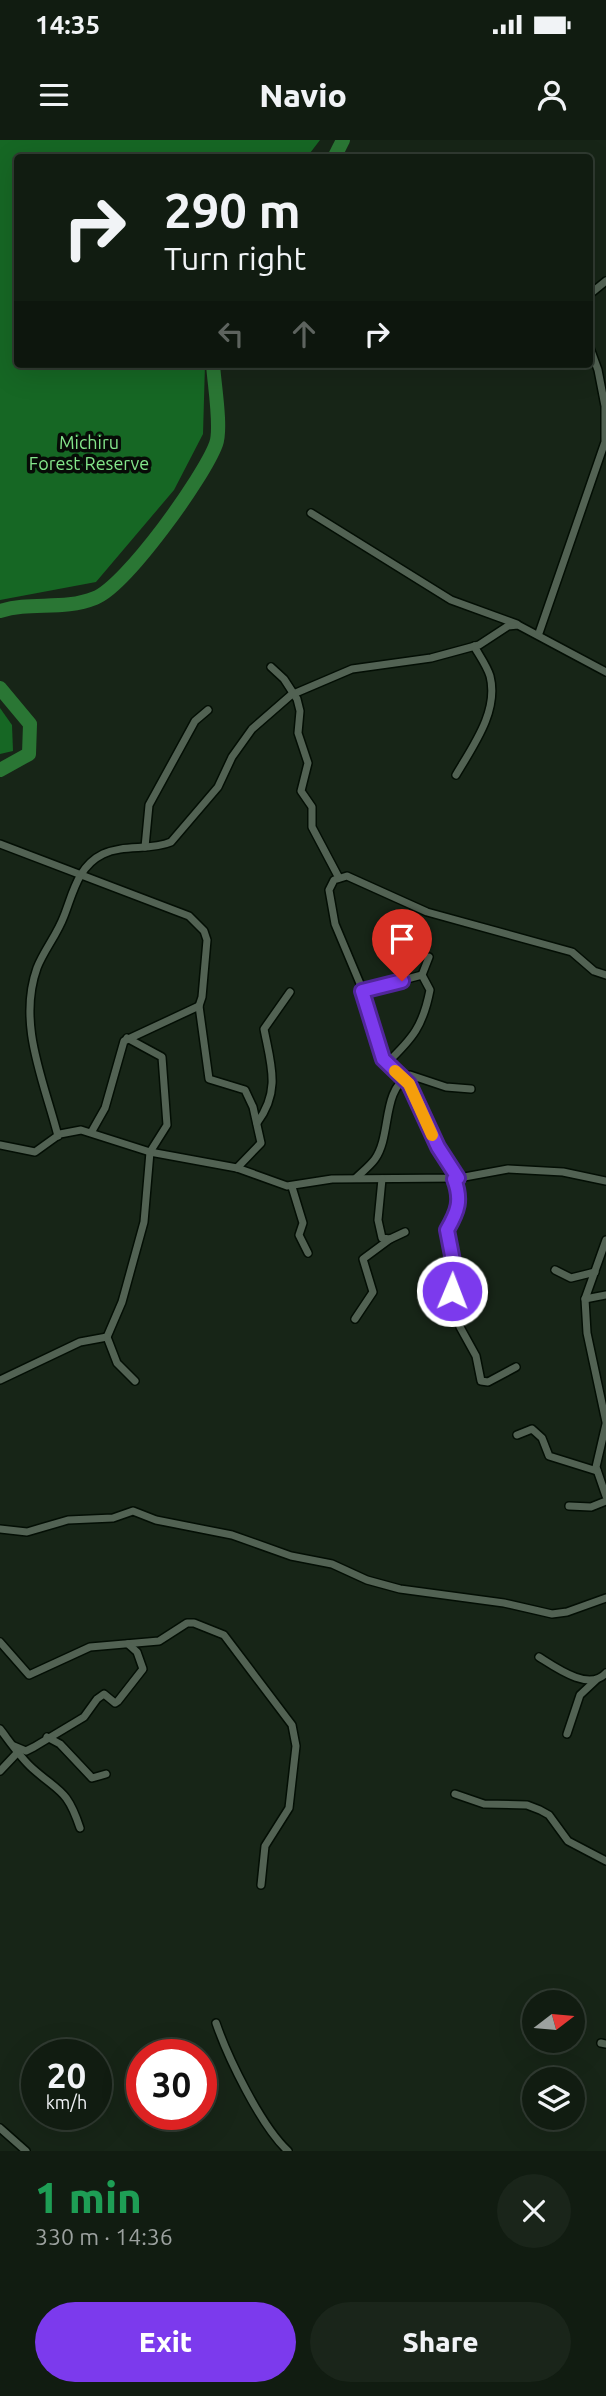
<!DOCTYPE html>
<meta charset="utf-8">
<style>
:root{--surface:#111c11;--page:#1a251a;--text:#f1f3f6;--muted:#9ca19f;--line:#303a31;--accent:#7c3aed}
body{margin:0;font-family:Ubuntu,sans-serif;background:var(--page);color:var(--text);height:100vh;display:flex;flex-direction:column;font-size:26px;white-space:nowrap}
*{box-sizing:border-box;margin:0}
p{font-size:23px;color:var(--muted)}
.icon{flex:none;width:38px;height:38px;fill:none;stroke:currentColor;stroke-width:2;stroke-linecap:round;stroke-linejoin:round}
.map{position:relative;height:2011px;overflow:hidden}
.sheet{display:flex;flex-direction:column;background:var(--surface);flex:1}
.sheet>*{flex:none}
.banner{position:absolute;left:14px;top:14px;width:579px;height:214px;border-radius:7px;box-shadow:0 7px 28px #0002,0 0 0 2px var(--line);background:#111c11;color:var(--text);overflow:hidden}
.needle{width:46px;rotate:74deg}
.buttons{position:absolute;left:522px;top:1850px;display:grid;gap:14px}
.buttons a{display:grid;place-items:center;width:63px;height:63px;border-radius:50%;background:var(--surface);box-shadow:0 7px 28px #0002,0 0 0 2px var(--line);font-size:35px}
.speed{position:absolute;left:21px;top:1899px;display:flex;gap:14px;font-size:35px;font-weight:700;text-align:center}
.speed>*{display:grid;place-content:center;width:91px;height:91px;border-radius:50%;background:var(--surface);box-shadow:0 7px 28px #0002,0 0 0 2px var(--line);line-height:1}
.speed small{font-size:18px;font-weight:400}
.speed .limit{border:10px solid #d22;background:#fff;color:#111}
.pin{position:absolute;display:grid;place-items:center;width:60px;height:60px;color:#fff;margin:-72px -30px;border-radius:50% 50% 50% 0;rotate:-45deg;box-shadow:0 0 7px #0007}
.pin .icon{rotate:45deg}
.me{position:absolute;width:77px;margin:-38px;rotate:1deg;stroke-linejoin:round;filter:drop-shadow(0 0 5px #0008)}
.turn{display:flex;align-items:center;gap:24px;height:147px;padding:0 35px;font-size:32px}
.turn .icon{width:91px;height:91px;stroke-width:2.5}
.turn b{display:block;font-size:49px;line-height:60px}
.lanes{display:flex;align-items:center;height:66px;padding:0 35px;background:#0003;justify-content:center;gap:35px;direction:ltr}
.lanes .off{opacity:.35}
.round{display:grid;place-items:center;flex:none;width:74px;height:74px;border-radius:37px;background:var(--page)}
.head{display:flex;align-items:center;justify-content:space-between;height:119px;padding:0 35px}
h1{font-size:42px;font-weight:800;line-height:52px;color:#1e9e55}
.button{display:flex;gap:14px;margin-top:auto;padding:14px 35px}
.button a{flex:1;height:80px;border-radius:42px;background:var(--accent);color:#fff;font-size:28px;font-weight:800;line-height:80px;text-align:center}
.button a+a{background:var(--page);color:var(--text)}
.status{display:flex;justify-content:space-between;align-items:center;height:49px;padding:0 35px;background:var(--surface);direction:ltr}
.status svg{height:19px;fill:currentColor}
header{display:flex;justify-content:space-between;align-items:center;height:91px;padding:0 35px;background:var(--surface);font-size:32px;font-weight:800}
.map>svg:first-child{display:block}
</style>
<div class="status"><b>14:35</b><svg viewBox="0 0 49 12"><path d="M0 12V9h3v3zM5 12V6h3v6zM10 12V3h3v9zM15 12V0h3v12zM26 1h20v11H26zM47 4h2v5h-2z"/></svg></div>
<header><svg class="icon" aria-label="menu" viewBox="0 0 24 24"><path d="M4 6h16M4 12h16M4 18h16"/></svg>Navio<svg class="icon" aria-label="person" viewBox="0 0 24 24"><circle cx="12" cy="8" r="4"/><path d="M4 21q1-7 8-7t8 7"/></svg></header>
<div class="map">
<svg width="606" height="2011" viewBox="0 0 606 2011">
<rect width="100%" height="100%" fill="#172517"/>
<!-- forest -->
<g fill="#166724">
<path d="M0,0H320L307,17L18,18V224H205L203,294L174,350L96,442L0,460Z"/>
<path d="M0,568L12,585L13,611L0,614Z"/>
</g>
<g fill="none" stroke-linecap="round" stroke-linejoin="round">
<!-- river -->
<g stroke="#2a7634" stroke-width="14">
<path d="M334,18L343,0"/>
<path d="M0,471C31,461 63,471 95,458C126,446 204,337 216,304C222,288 214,243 213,224"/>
<path d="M0,548L30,584L29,614L0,630"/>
</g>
<!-- street casing -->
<g stroke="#030e04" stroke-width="10">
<g id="street">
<path d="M590,154L606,141"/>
<path d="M311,373L451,460L517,484"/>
<path d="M539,493L605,302V266L598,230L590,208"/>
<path d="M271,527L284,539L297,559L300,571L298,593L308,623L301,651L312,667V687L339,738"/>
<path d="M456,635C473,606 499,571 490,536C487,526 479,515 474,506"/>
<path d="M0,704L189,776L204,791L207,800L202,857L199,866L209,939L245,950L253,967L261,1003L237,1028"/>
<path d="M145,707L149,665L195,581L208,570"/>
<path d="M362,851L422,835"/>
<path d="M127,898L162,917L167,985L150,1012L144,1082L122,1162L107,1197L117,1223L135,1241"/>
<path d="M387,923C413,898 423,886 430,850L422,835L429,817"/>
<path d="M257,983C281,951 271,925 264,889L290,852"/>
<path d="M92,991L105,968L124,901L199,866"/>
<path d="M58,996C44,941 17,884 37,828C44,810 57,795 64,776C73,753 78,726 103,714C124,704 150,711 171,702L218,647L232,617L252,589L291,555L352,529L431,518L479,505L508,486L518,485L606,532"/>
<path d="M0,1005L35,1012L60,994L81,990L150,1012L237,1028L287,1046L332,1039L459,1038L508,1029L563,1032L606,1041"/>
<path d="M356,1038C362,1032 370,1026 375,1019C392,995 381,950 410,935L446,947L471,949"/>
<path d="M459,1038L437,1007L409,944L383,919L377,906L369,865L335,784L329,750L334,740L347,736L427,772L572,812L594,831L606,835"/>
<path d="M382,1039L378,1080L382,1098L390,1099L405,1092"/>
<path d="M454,1039L459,1063L447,1090L455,1131L452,1151L460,1187L476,1216L481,1241L488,1242L516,1227"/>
<path d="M292,1047L303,1083L299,1095L308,1113"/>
<path d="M606,1100L585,1159L587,1193L606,1282"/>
<path d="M555,1130L571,1138L595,1132"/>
<path d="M585,1159L606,1155"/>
<path d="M355,1179L373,1152L363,1119L390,1099"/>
<path d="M0,1240L80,1202L107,1197"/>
<path d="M606,1284L596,1327L606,1356"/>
<path d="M517,1295L532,1289L542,1298L549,1316L597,1331"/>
<path d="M569,1366L591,1367L606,1361"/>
<path d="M0,1389L27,1392L68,1380L113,1378L133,1371L156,1380L232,1395L291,1416L332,1424L367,1440L400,1449L504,1463L552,1474L567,1472L606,1458"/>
<path d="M0,1502L29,1535L90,1507L159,1501L187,1483H194L224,1495L292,1585L296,1606L289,1668L265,1706L261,1745"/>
<path d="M539,1517C555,1527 589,1552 606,1533"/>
<path d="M0,1589C10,1602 20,1617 32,1628C60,1653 67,1649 80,1688"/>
<path d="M567,1594L580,1555L596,1540"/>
<path d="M47,1597L60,1604L92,1638L106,1634"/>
<path d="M14,1606L26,1611L34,1607L84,1577L97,1559L104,1554L115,1563L118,1561L143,1529L137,1512L128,1504"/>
<path d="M0,1631L18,1612"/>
<path d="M455,1654L484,1664L527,1665L540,1670L549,1675L568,1701L606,1721"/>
<path d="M216,1883C228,1918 261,1986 288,2011"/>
<path d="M601,1903L606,1904"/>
<path d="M0,1988L26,2011"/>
</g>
</g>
<!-- street -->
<use href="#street" stroke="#526253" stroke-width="7"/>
</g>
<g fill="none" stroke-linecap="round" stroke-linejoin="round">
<!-- route casing -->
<g stroke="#51269a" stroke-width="18">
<path id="route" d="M402,841L362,851L383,919L409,944L438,1007L458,1038L454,1039C462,1060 458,1071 447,1090L455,1131L452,1151"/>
</g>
<!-- route -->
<use href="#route" stroke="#7c3aed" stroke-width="12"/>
<!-- slow -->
<path stroke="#f59e0b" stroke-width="12" d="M395,931L409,944L432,995"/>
</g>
<g text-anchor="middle" stroke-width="7" stroke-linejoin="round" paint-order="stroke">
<!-- park labels -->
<g font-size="18" fill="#84e68b" stroke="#070c07">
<text x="89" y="309">Michiru<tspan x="89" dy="21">Forest Reserve</tspan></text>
</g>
</g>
</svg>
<div class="buttons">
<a><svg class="needle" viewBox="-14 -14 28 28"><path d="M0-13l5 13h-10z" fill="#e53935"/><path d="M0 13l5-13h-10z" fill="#9ca19f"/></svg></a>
<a><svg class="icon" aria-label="layers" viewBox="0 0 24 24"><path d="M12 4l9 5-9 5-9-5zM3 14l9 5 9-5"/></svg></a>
</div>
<div class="speed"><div>20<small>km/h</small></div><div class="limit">30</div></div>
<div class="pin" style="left:402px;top:841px;background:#d93025"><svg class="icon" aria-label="arrive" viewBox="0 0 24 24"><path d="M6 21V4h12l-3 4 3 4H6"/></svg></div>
<svg class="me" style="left:452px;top:1151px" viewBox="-20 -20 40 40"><circle r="17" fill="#7c3aed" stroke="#fff" stroke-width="3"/><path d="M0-11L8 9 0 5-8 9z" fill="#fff"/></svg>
<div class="banner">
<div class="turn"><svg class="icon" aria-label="right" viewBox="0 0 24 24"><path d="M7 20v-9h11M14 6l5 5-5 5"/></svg><div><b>290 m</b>Turn right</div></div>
<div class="lanes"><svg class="icon off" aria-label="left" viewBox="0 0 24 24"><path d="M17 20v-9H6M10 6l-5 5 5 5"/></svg><svg class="icon off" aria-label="ahead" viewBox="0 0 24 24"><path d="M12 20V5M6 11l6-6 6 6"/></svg><svg class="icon" aria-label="right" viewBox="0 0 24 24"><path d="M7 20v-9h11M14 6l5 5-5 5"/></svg></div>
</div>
</div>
<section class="sheet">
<div class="head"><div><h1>1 min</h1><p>330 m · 14:36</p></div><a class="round"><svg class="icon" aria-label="close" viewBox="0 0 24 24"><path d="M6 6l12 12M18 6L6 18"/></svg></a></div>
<div class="button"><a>Exit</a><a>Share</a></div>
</section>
